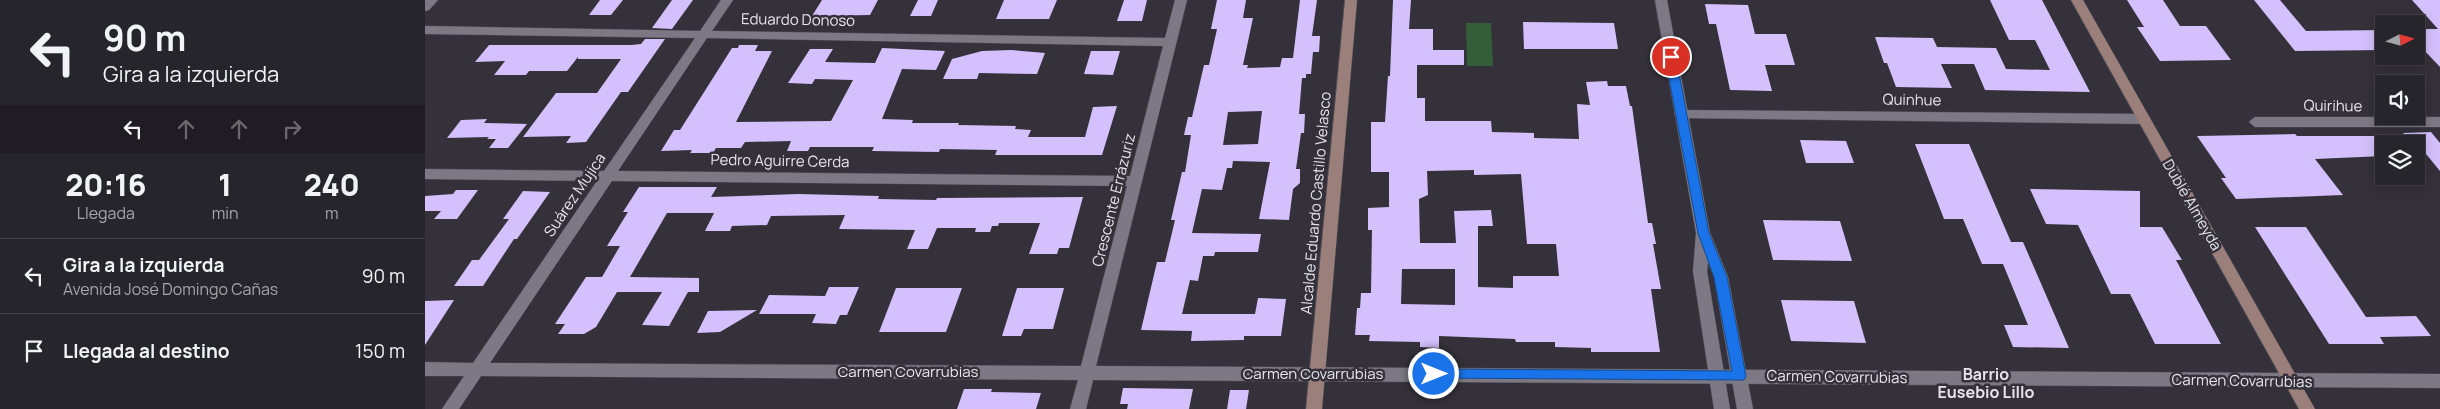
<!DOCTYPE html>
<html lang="es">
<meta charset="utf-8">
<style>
:root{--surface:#27252c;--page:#333138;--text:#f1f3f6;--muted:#a4a5a9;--line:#434248}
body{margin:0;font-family:Manrope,sans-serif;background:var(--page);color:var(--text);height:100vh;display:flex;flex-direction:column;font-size:19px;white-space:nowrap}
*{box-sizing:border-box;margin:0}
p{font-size:16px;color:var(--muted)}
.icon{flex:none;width:28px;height:28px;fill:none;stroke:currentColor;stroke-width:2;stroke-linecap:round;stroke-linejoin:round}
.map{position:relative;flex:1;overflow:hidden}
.drawer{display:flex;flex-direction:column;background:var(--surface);width:425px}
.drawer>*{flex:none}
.hud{background:#27252c;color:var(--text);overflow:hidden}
.needle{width:32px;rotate:84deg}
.tools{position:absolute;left:1950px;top:15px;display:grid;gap:10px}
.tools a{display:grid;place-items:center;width:50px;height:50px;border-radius:0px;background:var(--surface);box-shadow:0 2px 12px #0003,0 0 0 1px var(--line);font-size:25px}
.pin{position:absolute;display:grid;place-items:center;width:42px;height:42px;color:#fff;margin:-21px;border:2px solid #fff;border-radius:50%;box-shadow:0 1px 5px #0007}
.me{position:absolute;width:55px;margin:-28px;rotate:90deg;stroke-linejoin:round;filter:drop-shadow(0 0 4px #0008)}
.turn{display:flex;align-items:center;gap:18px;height:105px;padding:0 20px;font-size:22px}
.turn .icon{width:65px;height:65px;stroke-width:2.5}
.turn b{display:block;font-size:35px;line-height:42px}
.lanes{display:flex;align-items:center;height:48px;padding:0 20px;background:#0003;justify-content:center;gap:25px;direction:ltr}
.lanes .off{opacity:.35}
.eta{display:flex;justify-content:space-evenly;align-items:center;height:85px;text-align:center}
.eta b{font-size:30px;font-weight:800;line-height:35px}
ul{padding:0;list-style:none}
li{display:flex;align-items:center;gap:15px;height:75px;padding:0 20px;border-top:1px solid var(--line)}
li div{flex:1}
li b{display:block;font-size:19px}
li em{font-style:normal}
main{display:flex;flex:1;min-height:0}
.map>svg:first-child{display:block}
</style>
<main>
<section class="drawer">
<div class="hud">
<div class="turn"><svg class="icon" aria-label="left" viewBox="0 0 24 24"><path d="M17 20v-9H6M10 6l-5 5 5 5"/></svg><div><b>90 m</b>Gira a la izquierda</div></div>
<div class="lanes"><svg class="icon" aria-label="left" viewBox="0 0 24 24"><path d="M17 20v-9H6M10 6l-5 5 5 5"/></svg><svg class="icon off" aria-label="ahead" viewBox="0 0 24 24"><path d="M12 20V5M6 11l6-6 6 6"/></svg><svg class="icon off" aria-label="ahead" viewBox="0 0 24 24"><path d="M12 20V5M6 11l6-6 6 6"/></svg><svg class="icon off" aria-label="right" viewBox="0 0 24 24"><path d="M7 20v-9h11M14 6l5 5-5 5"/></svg></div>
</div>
<div class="eta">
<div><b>20:16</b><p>Llegada</p></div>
<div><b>1</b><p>min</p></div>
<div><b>240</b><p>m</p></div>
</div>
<ul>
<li><svg class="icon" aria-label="left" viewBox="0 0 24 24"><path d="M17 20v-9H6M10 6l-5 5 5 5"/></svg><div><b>Gira a la izquierda</b><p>Avenida José Domingo Cañas</p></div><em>90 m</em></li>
<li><svg class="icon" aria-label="arrive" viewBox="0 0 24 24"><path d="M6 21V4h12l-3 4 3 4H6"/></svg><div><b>Llegada al destino</b></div><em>150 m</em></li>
</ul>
</section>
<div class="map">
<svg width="2015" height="409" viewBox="0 0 2015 409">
<rect width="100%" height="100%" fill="#34313a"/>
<!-- green -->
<path fill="#335e38" d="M1041,23H1066L1068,66H1042Z"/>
<!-- building -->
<g fill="#d3c0fc" fill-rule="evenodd">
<path d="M175,0H198L186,15H164Z"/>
<path d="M247,0H268L247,29L227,28Z"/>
<path d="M397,0H453L445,15L387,16Z"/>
<path d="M493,0H513L506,16H485Z"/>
<path d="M579,0H632L624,19H571Z"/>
<path d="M699,0H722L717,21H692Z"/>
<path d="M792,0H821L818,18H828L818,65H823L822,68L855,67L857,58H868L875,0H892L887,36H895L894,52H888L886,74H881V78H877L874,114H880L879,133H876L871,169H875V183L868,189L864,220L834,219L845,162L808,161L807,168H802L797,190L777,189L767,233L836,234L833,252H790L789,256H778L773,281L765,280L757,314H830L833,298L861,299L856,336H819V340L766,341L767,331L716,330L732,262H740L750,220H746L757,172H760L766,135H759L763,117H767L779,65H784L792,29H786ZM837,111L833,144L798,145L803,112Z"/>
<path d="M968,0H986L984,29H1008V50H1039V65H992V98H1000V121H1066L1067,132L1109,133V138L1154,139L1152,104L1165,105L1161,82L1182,81L1183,86H1201L1205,106H1207L1223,223H1227L1231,244H1228L1236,289H1226L1235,352H1166V348L1130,347V342H1091L1090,339L1014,336V348L995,347V342L944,341L945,335H930L932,308H935L936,293H946L947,230H943V208L964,207V172H946V122H960L963,76H965ZM1049,170V175L1096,174L1102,244H1131L1134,276H1088V288L1053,287V226H1068L1066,210L1029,211L1031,243H995L994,199L1003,195L1002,171ZM977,269H1030V305L976,304Z"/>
<path d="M1565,0H1617L1665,92L1560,90L1549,64H1516L1527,88L1471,87L1462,63H1459L1450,37L1508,38L1512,47L1571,48L1581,69L1625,70L1610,40H1584Z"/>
<path d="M1702,0H1738L1755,26H1781L1806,60L1735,61L1712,27H1719Z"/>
<path d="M1829,0H1855L1881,31L1959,30V50L1870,51Z"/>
<path d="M1987,0H2015V67L1998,49H1991V29H2013Z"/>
<path d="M1280,4L1323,5L1330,34H1361L1370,65H1340L1347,91L1305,90L1291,24H1284Z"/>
<path d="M1098,22L1189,23L1193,49H1099Z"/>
<path d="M220,39H240L203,92H196L161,142L141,143L146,136L98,137L131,93H172L196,59H153V57L142,71H104L101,75H69L80,61L50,62L64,45H206L216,44Z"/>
<path d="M314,45H333L330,51H347L311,122L406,121L428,80L390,79L387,84L363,83L385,49H408L400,62L450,63L457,48L520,51L511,70L477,69L457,119L488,120L487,123H534L533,125L591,126L590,129L606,130L603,137H660L668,107L692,106L677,155H570L572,150L515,149L514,152L447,151L449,147H385L383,151H362L366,141L320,142L316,148H291L288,153H265L267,150L236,151L249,130H255L307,48H313Z"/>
<path d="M586,50L620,53L612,74L554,73L552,79H518L527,59L557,51Z"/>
<path d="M666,51H695L688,75L659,74Z"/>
<path d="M62,119L59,123L102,124L83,148H64L71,139H62L64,137L22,138L36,120Z"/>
<path d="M2006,132L2015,143V171L2001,154H1996L1991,148V144H1987L1978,133Z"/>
<path d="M1870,134L1872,136H1959V156L1890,159L1918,195L1811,199L1796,178H1801L1772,136Z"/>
<path d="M1375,140L1421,141L1429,163H1381Z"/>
<path d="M1490,144H1544L1586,242H1598L1644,348L1588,347L1579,325H1603L1578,264H1557L1538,219H1519Z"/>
<path d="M214,187H292L286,197L373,194L454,196L453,199L511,200L512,198L658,197L644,248H634L632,254H604L615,223H574L573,226H567L565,232H550L551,228H512L503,249H482L490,230L414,229L420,215L346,216L342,225L307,226L305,231H280L289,213H242L205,277L274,278V292H263L244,326L217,325L237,292H192L171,327L159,334H133L140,324H130L161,277H177L195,246H182L203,212H198Z"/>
<path d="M1605,189L1715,191V227H1737L1757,260H1751L1796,344H1730L1705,294H1686L1653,225L1621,224Z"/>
<path d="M31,190H53L32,219H9L16,211H0V196L28,194Z"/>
<path d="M98,191L125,192L92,239H89L58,286H29L47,260H54L84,219H78Z"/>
<path d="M1338,220L1415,221L1427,261L1348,260Z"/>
<path d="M1830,227H1881L1941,317L1991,316L2006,336L1955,337L1959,344H1904Z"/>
<path d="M404,287H434L422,315H415L411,324L387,323L391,314H334L344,295L400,296Z"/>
<path d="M471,288H537L521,332H454Z"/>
<path d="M592,288H639L628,329H599L596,336H577Z"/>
<path d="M29,300L0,345V301Z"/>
<path d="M1356,300L1429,301L1441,343L1366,341Z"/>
<path d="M332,310L295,332L272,333L283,311Z"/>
<path d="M698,388L768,389L764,409H702L703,404H695Z"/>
<path d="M539,389H567L566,392L616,393L611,409H532Z"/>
<path d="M805,390H824L821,409H802Z"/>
</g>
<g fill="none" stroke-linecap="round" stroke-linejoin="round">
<!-- minor casing -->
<g stroke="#504e56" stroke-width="1">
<g id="minor">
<path d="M0,0H13L4,10L0,11Z"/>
<path d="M296,0H308L287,31L740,38L750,0H762L671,366L2015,374V388L668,380L661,409H645L653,380L56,376L34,409H17L39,376H0V362L48,363L172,181L0,179V169L179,171L270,38L0,34V26L275,31ZM282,38L738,46L705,176L193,171ZM187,181L702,186L656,366L65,363Z"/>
<path d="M1255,110L1719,114L1725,119L1719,124L1255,118L1249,114Z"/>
<path d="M1830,117H2015V127H1830L1824,122Z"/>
</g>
</g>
<!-- tertiary casing -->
<g stroke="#504e56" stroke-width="1">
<path id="tertiary" d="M1230,0H1242L1285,233L1303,277L1328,409H1312L1289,277L1283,262L1282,271L1305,409H1289L1268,271L1271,233Z"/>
</g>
<!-- secondary casing -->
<g stroke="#504e56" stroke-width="1">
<g id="secondary">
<path d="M920,0H932L897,409H881Z"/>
<path d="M1646,0H1658L1890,409H1874Z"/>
</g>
</g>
<!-- minor -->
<use href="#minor" fill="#7c7984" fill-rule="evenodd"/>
<!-- tertiary -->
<use href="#tertiary" fill="#7c7984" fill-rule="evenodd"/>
<!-- secondary -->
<use href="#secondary" fill="#9a7f7b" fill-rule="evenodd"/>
</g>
<!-- route -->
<path fill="#1a73e8" stroke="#114b97" d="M1246,54L1251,57L1284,233L1302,277L1321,376L1319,380L1005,378L1003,374L1009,369L1307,371L1289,277L1273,233L1240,57Z"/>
<g text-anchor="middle" stroke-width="5" stroke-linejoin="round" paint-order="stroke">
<!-- street labels -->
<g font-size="15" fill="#e7e5ec" stroke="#34313a">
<text transform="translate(373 20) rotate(1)" y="5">Eduardo Donoso</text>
<text transform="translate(1487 100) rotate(1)" y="5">Quinhue</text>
<text transform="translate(1908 106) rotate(1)" y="5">Quirihue</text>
<text transform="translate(355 161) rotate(1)" y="5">Pedro Aguirre Cerda</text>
<text transform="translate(150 195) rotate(-56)" y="5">Suárez Mujica</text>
<text transform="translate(689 200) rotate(-76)" y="5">Crescente Errázuriz</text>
<text transform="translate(891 203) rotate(-85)" y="5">Alcalde Eduardo Castillo Velasco</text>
<text transform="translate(1767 205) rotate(60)" y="5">Dublé Almeyda</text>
<text x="483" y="377">Carmen Covarrubias</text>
<text x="888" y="379">Carmen Covarrubias</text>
<text transform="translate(1412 377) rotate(1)" y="5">Carmen Covarrubias</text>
<text transform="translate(1817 381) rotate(1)" y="5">Carmen Covarrubias</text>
</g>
<!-- neighbourhood labels -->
<g font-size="16" font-weight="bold" fill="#e7e5ec" stroke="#34313a">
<text x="1561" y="380">Barrio<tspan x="1561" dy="18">Eusebio Lillo</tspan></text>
</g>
</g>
</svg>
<div class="tools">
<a><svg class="needle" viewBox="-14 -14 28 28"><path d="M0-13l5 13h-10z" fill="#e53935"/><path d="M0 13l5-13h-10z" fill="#a4a5a9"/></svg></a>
<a><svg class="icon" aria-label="sound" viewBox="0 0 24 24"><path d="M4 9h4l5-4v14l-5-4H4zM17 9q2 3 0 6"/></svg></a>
<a><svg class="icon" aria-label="layers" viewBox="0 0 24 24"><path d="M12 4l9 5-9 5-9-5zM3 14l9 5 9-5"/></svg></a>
</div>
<div class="pin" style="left:1246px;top:57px;background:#d93025"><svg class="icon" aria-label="arrive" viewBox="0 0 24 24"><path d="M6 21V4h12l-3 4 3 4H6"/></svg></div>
<svg class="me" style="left:1009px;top:374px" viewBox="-20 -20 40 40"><circle r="17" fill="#1a73e8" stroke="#fff" stroke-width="3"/><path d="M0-11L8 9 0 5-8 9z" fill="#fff"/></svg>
</div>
</main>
